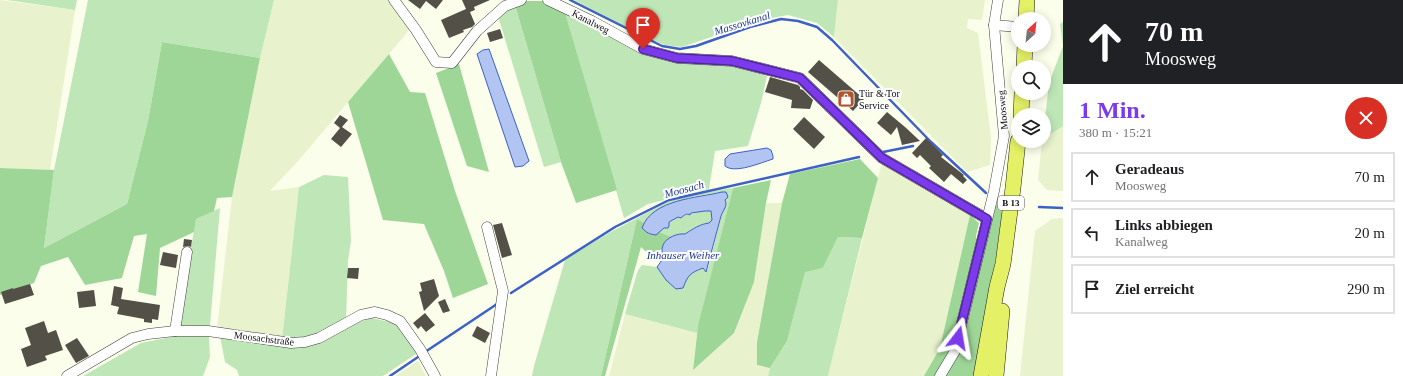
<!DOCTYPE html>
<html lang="de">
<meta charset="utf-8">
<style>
:root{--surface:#fff;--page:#f6f6f6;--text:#202124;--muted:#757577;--line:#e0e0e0;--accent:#7c3aed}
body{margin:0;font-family:"Times New Roman",serif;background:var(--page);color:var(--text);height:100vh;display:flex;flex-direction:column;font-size:15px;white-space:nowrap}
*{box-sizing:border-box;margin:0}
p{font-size:13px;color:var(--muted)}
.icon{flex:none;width:22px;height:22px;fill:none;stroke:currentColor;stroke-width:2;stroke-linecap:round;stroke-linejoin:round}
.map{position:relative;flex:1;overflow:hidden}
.side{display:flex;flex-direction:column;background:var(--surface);width:340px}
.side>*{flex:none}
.guide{background:#202124;color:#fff;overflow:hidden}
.needle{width:26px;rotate:27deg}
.controls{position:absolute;left:1011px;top:12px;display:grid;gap:8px}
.controls a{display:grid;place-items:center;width:40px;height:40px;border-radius:50%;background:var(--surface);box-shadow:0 2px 10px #0003;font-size:20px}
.pin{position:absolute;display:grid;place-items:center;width:34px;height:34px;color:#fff;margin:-41px -17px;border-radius:50% 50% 50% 0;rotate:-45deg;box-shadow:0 0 4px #0007}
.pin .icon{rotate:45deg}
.me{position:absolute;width:44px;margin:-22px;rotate:14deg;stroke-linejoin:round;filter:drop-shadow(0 0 3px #0008)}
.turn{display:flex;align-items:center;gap:14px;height:84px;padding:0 16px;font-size:18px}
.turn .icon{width:52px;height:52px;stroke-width:2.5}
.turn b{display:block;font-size:28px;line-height:34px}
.round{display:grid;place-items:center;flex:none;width:42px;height:42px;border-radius:21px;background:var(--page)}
.head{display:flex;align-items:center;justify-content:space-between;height:68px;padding:0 16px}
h1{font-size:24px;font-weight:800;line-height:30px;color:var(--accent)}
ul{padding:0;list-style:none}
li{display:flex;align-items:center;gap:12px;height:50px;margin:0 8px 6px;padding:0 8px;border:2px solid var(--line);border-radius:0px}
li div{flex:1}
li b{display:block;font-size:15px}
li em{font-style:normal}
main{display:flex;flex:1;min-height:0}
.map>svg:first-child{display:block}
</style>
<main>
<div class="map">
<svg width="1063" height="376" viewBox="0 0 1063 376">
<rect width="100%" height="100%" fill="#fbfeea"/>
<!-- farmland -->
<g fill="#e8f2cc">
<path d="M0,0L75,10L50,170L0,168Z"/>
<path d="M274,0H390L411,28L298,161L270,191L299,187L282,339L217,329L232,197L260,58Z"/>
<path d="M838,0H985L982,20L968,19L967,28L978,33L991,138L990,165L967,172L834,37Z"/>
<path d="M1063,126V191L1047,190L1038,180L1042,141Z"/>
<path d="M882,162L970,215L940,348L924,376H828Z"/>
<path d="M766,203H782L757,342V365L770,368L768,376H609L625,314L697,333L693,369L754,282Z"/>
<path d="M1063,218V376H1020L1035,231L1052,219Z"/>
<path d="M418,361L426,376H395Z"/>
</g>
<!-- green -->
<g fill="#bfe6b6">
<path d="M7,0H77L75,10Z"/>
<path d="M88,0H274L260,58L162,42L148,121L127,204L44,248L54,170Z"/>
<path d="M574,0H838L834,37L817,23L788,15L761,20L682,47L665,45L647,38Z"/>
<path d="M515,5L561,162L544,167L498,16Z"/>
<path d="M564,9L641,50L737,66L767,76L761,103L748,146L715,151L709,189L648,204L624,218Z"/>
<path d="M1063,22V126L1044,139V128L1049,83L1063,46L1060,24Z"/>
<path d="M324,175L348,177L351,241L348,261L346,320L349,325L372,318L398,324L419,352L383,376H239L237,370L225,362L220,336L282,339L299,187Z"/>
<path d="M733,188L697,333L625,314L638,270L642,265L657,267L666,280L684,285C686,275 694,272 703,268L706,272L709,265L721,217L726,204L722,192C716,193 709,194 703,195C681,199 660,205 644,223L637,219L601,376H532L534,366L565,260L607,234L669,201L719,190Z"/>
<path d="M220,208L209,337L210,357L203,376H83L141,343L176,336L196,219Z"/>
<path d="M701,211H711L712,220L709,223C700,224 693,229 685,234H680L672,237L659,232C664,230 666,225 671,221C680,215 690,215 701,211Z"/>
<path d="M838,237L862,238L828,376H768L770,368L787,341L805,271L823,268Z"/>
</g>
<!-- forest -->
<g fill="#9ed697">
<path d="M526,1H547L564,9L617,190L576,203L561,162L515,5Z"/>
<path d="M162,42L260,58L232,197L217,198L214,211L196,219L194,232L160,248L156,296L138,292L147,234L134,236L122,278L85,285L68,257L41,266L34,283L0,295V168L54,170L44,248L127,204L148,121Z"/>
<path d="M389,54L410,92L425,93L455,191L488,284L453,298L444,271L424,224L383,220L348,102Z"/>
<path d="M459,64L489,172L467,166L436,73Z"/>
<path d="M860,159L878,178L862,238L838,237L823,268L805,272L787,341L770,368L757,365V342L782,203L790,174Z"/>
<path d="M771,180L766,203L754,282L734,333L693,370L698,326L733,188Z"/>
<path d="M996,204L1002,212C996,267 985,321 975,376H945L960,350Z"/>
<path d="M970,215L979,223L976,236L977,242L952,347L946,360L935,376H924L940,348Z"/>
<path d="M637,219L644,223L642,228L649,234L659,232L672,237L663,244L662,249L654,253L645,251L641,247L605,376H601Z"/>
</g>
<!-- water -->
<g fill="#b2c4f2" stroke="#3d61c6">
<path d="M489,49L529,161L523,166L515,167L477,54L483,50Z"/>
<path d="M767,148L771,150L773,156V159C760,163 735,174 725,166V159L730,154Z"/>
<path d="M722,192H726L728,197L725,200C728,206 723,210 721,216L706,272L703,268C690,273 688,275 683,288L676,289L666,280L657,267C659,264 662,261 662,258C663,254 661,250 663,245C666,238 677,233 685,234C693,229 700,224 709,223L712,220L711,211H705L691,213L690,215C687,213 684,215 681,218L678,217L669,222V226L668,228H664L656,235C649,234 647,233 642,228C652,199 698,198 722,192Z"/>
</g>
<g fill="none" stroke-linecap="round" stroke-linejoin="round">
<!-- stream -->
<g stroke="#3d61c6" stroke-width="2.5">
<path d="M570,0L662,46L680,49L696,46L750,27L781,19L798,21L817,27L832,40L931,142L986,193"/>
<path d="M883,152L913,146"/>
<path d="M1039,207L1063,208"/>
<path d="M511,293L615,227L669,200L859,157"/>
<path d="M425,352L497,304"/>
<path d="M390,376L421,355"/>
</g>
</g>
<!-- building -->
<g fill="#535048">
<path d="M408,0H443L436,9L426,1L420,9Z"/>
<path d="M462,0H490L474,7L475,10L470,12L475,24L472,27L463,30L464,32L449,38L441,20L466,9Z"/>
<path d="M500,29L503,38L490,42L487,33Z"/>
<path d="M819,60L864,99L853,111L808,72Z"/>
<path d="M770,77L798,85L800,87V89L803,90L813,100L810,109L791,108L792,100L765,92Z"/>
<path d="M887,112L905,127L920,141L902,145L897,127L891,135L877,123Z"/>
<path d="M340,115L348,120L342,127L352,134L341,147L331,139L340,128L334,123Z"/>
<path d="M804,117L825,137L814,149L793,129Z"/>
<path d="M926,138L943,155L941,157L964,175L963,176L967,180L963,184L951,174L944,182L929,168L931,166L920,155L917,158L912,153Z"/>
<path d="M502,223L512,255L502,258L493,225Z"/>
<path d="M184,239L192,240L191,247L188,246L183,247Z"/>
<path d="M163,252L178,255L176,268L160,265Z"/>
<path d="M348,268H359L358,279L347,278Z"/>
<path d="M434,279L439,296L424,311L419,292L422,291L420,283Z"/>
<path d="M30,284L34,295L5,304L1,292L13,288V289Z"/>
<path d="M114,286L123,288L121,299L160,305L158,320L152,319V323L144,322V319L117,314L119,307L111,305Z"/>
<path d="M94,290L96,306L79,308L77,292Z"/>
<path d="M445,299L450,311L443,313L438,302Z"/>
<path d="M425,313L435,325L426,332L421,326L418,329L413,323Z"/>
<path d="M44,321L48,333L56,330L63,350L45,356L47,360L27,367L21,349L31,345L25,328Z"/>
<path d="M477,326L490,333L485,343L472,336Z"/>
<path d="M77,338L89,356L76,363L65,345Z"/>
</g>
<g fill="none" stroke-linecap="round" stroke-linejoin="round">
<!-- street casing -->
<g stroke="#3e3e3e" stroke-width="11">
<g id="street">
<path d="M394,0L416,30L436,62L452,63L477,31L505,6L521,0"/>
<path d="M548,0L592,21L643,49L677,58L732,61L800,78L882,158L987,219"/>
<path d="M994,25L1018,27"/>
<path d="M487,227L503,291L491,376"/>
<path d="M175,331L187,252"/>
<path d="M67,376L132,338L148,334L175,331H208L291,343L305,342L319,338L361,315L375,312L387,315L400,321L420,349L435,376"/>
<path d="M940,376L955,351L994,191L1004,136L994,25L998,0"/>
</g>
</g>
<!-- primary casing -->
<g stroke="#1c1c1c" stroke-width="16">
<g id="primary">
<path d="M1026,19L1027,0"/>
<path d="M1024,67L1025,45"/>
<path d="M1021,115L1022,93"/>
<path d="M981,376L997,287L1003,264L1013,188L1018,141"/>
<path d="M996,376L1002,311"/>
</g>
</g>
<!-- street -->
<use href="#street" stroke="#fff" stroke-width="10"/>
<!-- primary -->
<use href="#primary" stroke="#e4f167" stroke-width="15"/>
</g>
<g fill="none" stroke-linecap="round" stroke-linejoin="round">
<!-- route casing -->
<g stroke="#51269a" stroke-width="10">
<path id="route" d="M643,49L677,58L732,61L800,78L882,158L987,219L958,338"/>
</g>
<!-- route -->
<use href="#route" stroke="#7c3aed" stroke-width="7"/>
</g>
<!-- icons -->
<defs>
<g id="shop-square" transform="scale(0.9)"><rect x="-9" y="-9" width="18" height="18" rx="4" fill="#b3532b" stroke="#fff"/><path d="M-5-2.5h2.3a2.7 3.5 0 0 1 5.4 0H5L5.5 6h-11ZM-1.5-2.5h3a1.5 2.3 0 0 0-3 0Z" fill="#fff"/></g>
</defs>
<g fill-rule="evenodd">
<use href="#shop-square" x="846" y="99"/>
</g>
<g text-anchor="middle" stroke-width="4" stroke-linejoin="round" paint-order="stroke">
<!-- shield labels -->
<rect fill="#fff" stroke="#545454" stroke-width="1" x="998" y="196" width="26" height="14" rx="3"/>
<g font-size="9" font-weight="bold" fill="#0b0b0b">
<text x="1011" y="206">B 13</text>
</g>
<!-- street labels -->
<g font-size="10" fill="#0b0b0b" stroke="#fff">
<text transform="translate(591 21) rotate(27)" y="4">Kanalweg</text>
<text transform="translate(1002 110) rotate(-95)" y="4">Moosweg</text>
<text transform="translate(264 338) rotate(7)" y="4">Moosachstraße</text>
</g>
<!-- poi labels -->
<g font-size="10" fill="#0b0b0b" stroke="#fff" text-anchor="start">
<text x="859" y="97">Tür &amp; Tor<tspan x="859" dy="12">Service</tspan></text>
</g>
<!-- water labels -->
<g font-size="11" font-style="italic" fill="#1c3795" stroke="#fff">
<text transform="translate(742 23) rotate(-17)" y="4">Massovkanal</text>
<text transform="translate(684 189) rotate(-15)" y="4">Moosach</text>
<text x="683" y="259">Inhauser Weiher</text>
</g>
</g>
</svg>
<div class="controls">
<a><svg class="needle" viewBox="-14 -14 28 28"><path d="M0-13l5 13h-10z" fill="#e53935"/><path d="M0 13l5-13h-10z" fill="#757577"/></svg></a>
<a><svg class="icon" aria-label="search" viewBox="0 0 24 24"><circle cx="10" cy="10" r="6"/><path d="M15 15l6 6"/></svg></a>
<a><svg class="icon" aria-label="layers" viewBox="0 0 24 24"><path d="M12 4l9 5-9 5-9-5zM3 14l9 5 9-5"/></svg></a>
</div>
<div class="pin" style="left:643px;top:49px;background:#d93025"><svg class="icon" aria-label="arrive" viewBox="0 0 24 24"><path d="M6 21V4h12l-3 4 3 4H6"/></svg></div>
<svg class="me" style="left:958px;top:338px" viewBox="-20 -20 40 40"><path d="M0-17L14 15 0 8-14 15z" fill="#7c3aed" stroke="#fff" stroke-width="4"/></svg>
</div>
<section class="side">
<div class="guide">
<div class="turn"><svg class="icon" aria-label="ahead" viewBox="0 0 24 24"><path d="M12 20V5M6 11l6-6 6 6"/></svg><div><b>70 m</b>Moosweg</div></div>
</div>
<div class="head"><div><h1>1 Min.</h1><p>380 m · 15:21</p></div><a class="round" style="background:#d93025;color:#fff"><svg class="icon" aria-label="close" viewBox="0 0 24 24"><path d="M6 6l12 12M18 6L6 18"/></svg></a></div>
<ul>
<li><svg class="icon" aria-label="ahead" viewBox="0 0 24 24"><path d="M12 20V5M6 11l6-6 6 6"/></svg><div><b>Geradeaus</b><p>Moosweg</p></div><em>70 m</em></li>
<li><svg class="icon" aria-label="left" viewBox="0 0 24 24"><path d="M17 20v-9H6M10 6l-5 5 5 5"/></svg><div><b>Links abbiegen</b><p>Kanalweg</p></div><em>20 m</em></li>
<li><svg class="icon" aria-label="arrive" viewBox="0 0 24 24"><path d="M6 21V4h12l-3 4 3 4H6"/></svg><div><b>Ziel erreicht</b></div><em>290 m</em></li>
</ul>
</section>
</main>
